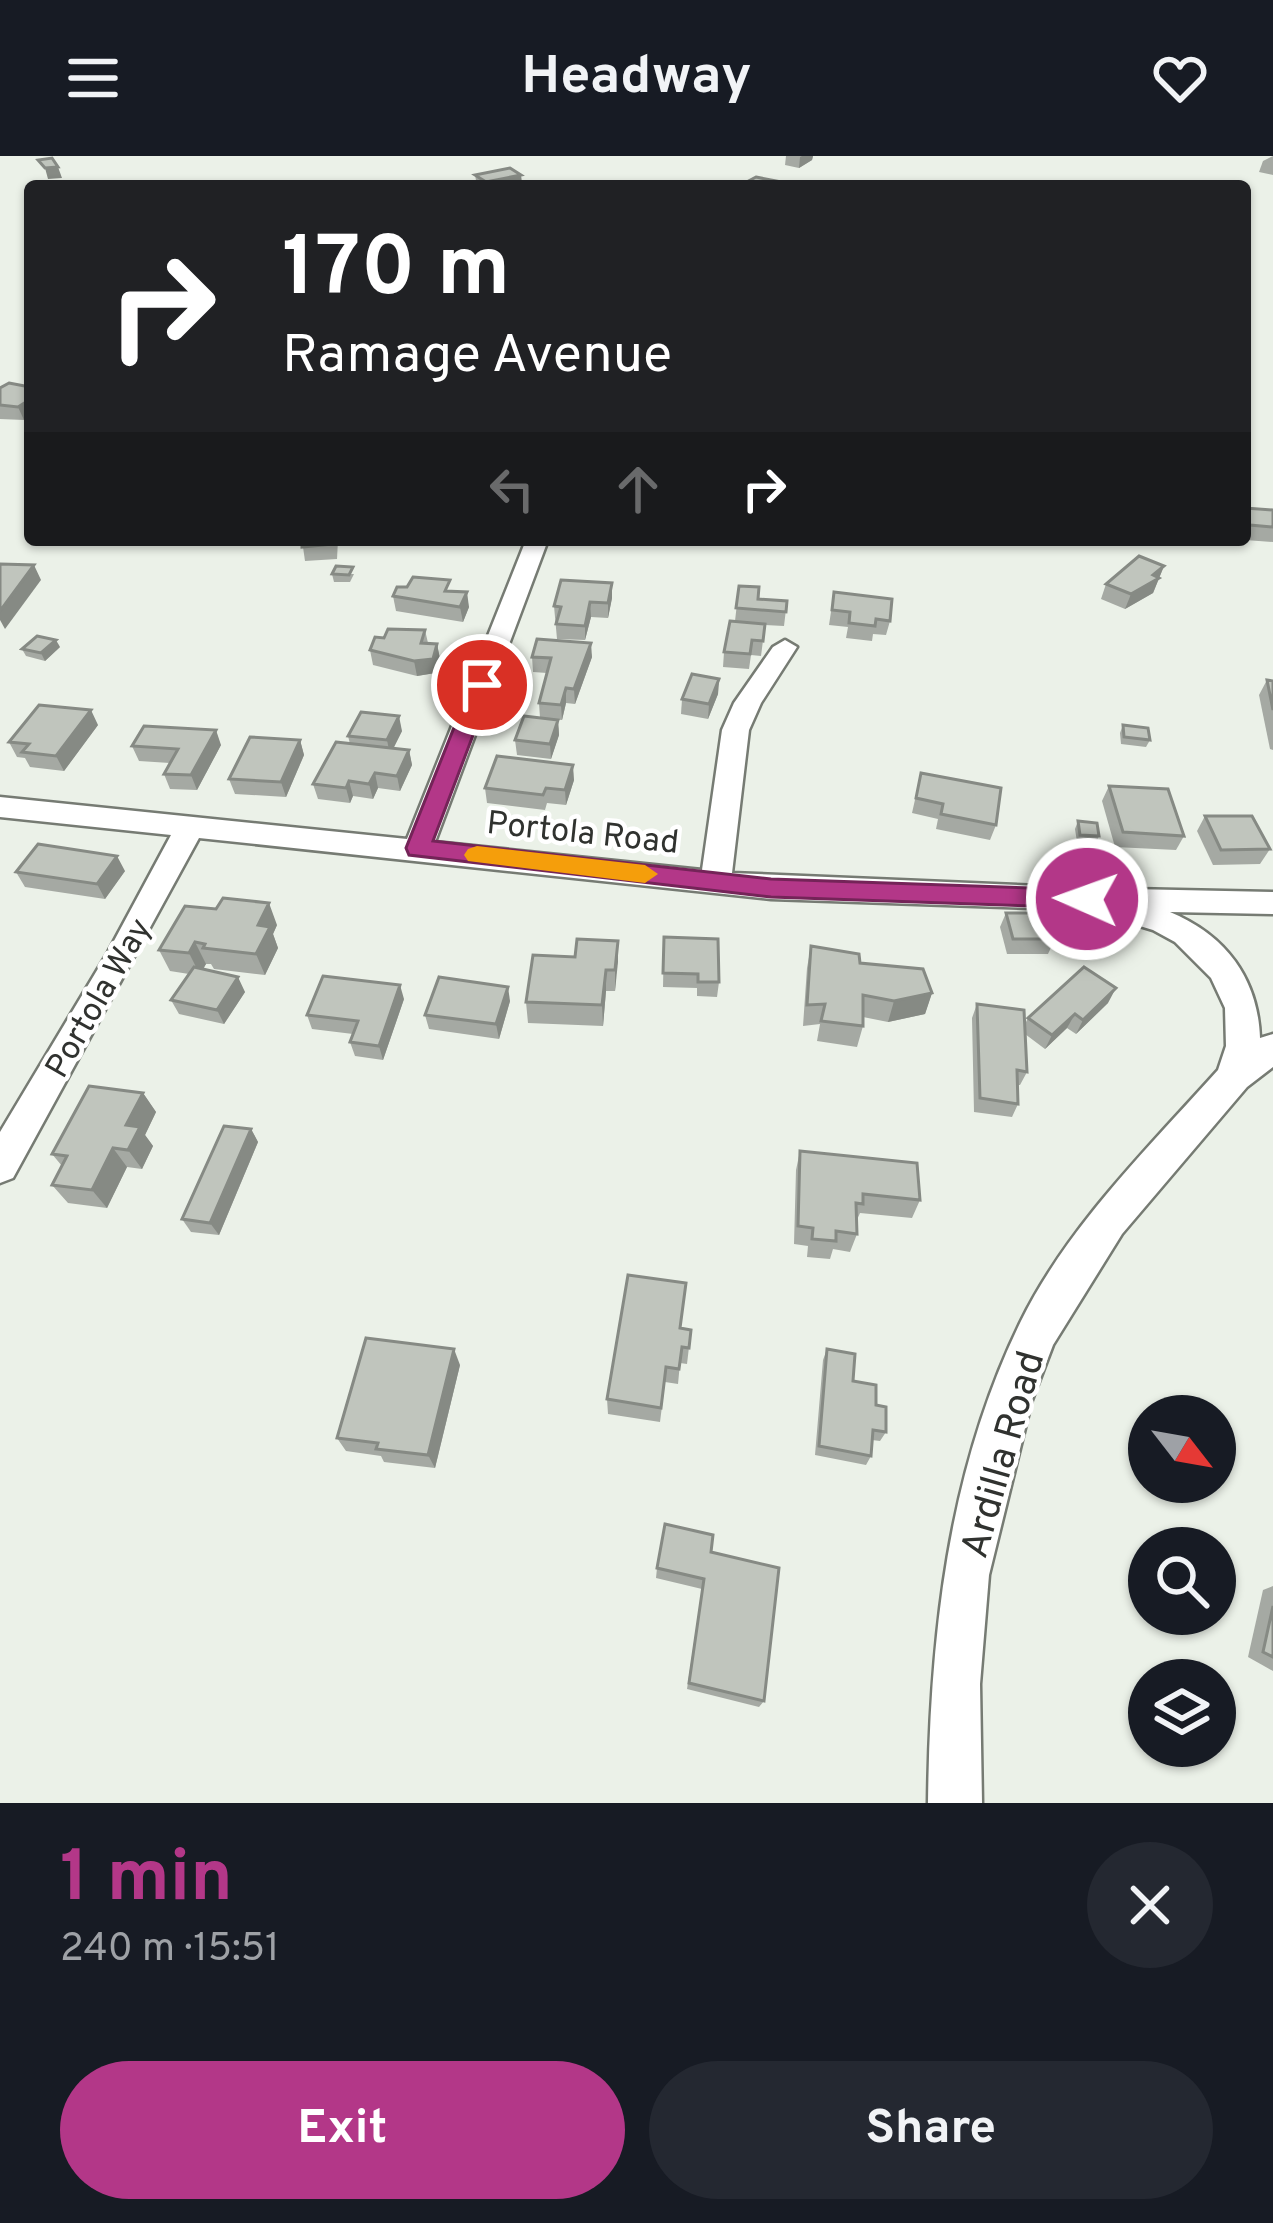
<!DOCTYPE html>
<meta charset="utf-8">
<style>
:root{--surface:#171b24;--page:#242831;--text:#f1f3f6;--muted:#9ea1a6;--accent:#b33788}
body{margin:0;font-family:Overpass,sans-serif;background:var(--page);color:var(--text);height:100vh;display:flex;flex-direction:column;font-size:45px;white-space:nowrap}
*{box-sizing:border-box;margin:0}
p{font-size:39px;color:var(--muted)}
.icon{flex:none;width:66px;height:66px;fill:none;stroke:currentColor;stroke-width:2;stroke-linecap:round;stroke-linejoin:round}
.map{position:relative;height:1647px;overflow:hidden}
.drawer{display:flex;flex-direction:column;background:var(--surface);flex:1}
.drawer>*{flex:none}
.hud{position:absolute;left:24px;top:24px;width:1227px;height:366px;border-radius:12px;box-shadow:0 3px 9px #0004;background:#202124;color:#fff;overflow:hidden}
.needle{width:78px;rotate:121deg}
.tools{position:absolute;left:1128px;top:1239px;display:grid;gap:24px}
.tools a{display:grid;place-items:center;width:108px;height:108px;border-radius:50%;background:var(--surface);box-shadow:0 3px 9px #0004;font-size:60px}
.pin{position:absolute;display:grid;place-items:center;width:102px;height:102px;color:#fff;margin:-51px;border:6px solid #fff;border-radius:50%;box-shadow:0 3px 12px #0007}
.me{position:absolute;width:132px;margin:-66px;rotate:272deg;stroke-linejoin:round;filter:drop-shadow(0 0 9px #0008)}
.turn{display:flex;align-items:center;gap:42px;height:252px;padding:0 60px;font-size:54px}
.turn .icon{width:156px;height:156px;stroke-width:2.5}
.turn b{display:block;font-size:84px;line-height:102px}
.lanes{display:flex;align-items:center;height:114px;padding:0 60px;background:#0003;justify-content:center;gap:60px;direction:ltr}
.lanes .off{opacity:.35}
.round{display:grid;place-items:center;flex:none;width:126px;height:126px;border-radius:63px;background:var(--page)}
.summary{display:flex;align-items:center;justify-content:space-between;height:204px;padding:0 60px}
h1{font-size:72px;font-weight:700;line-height:90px;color:var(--accent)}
.cta{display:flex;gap:24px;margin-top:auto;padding:24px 60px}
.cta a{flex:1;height:138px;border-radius:72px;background:var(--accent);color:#fff;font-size:48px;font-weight:700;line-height:138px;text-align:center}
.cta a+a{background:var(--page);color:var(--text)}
header{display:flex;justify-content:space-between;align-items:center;height:156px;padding:0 60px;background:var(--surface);font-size:54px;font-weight:700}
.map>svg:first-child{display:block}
</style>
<header><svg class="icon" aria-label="menu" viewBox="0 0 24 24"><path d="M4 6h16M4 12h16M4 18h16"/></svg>Headway<svg class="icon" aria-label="heart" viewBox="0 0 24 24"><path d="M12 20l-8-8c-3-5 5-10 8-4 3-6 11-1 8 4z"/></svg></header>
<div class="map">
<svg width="1273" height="1647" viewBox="0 0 1273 1647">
<rect width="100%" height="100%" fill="#ebf1e8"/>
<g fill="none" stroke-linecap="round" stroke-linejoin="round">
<!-- minor casing -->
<g stroke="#767b73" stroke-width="5">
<path id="minor" d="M526,384H548L435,686L702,714L722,574L734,547L773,491L785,484L797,491L761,547L749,574L732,717L1087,732L1117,741L1131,733L1273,736V758L1170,756C1226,779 1258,823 1260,882L1273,878V911L1247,931L1122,1078L1053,1189L1032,1244L989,1419L980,1528L982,1647H928C930,1483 947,1316 1021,1165C1068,1070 1148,992 1218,914L1226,890L1225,852L1211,822L1175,786L1153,774L1087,754L771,743L199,682L13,1022L0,1027V976L108,796L171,679L0,661V641L407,683Z"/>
</g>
<!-- minor -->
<use href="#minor" fill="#fff" fill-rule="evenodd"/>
</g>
<!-- wall -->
<g fill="#a5a9a3">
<path d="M786,0H813L812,4L799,12L785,9Z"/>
<path d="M1273,0V19L1259,16L1263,5Z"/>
<path d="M475,19H521L522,30H477Z"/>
<path d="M30,231V260L24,264L0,263V232Z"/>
<path d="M1245,352L1273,354V386L1245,384Z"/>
<path d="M302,384H338L337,403L305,405Z"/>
<path d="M1164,410L1153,437L1125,453L1101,443L1106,428Z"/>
<path d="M332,418H354L350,426H334Z"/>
<path d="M739,430L758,443L787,445L784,470L765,469L761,500L751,499L749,513L723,511L724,496L735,465Z"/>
<path d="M452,435L469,451L463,466L396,455L393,440Z"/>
<path d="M834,436L890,465L886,479L873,478L872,485L846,482L848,471L829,469Z"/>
<path d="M612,442L608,462L591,461L585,484L557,483L554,450Z"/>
<path d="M425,474L428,487L437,488L440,503L435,517L417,520L373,509L370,494L384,482Z"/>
<path d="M60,491L45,505L26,500L22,493Z"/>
<path d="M532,501H592L575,548L566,547L562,564L540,562L539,547L547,517L533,516Z"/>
<path d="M719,523L718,538L708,563L681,558L682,543Z"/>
<path d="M1267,524L1273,525V594L1270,593L1259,539Z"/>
<path d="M558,564L559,579L551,603L517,599L515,584Z"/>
<path d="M98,569L64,615L30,611L25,602L17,601L9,586Z"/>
<path d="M1123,569L1150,584L1146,591L1121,588L1120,577Z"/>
<path d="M402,575L393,593L409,594L412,609L400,635L378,632L373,643L353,640L350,647L318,643L313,628L350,588L348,580Z"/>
<path d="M300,584L304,599L286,641L235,638L229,623Z"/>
<path d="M221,589L197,634L170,633L164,618L170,607L139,605L132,590Z"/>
<path d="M921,617L996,669L990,684L936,673L938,663L912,657Z"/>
<path d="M574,624L566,649L547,647L545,654L487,647L485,632Z"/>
<path d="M1109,630L1184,680L1176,694L1115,691L1102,645Z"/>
<path d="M1205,660L1270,693L1260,708L1213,709L1197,675Z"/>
<path d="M1078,665L1099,680L1096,687L1077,686L1075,673Z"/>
<path d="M125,715L105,743L25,731L16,716Z"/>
<path d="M1006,757L1055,783L1048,798H1007L1000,771Z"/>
<path d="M277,769L273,778L278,792L265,819L214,813L211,808H206L202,813L245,836L224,868L179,858L171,844L189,818L170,815L159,794Z"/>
<path d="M664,781L719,826L717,841L697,840V832L663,831Z"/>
<path d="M618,785L615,835H606L603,870L528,867L526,846L575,801Z"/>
<path d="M811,790L860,807L932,837L925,858L888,866L863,861V870L857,891L817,885L820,868L803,870L807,812Z"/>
<path d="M404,843L383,904L355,900L350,886L353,878L312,873L307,859Z"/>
<path d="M510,845L499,883L429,873L425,859Z"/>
<path d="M1108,847L1076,878L1067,872L1045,893L1025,878L1027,916L1020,929H1017L1018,948L1012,961L974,956L972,862L977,848L1024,870L1028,862Z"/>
<path d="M143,937L156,956L145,979L153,990L142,1013L127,1011L107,1052L68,1047L52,1029L62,1010L52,998Z"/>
<path d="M251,973L258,986L219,1079L191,1076L182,1063Z"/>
<path d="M800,995L920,1044L912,1062L860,1057L856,1066L857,1078L850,1096L833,1093L830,1103L807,1101L808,1090L794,1088L796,1014Z"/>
<path d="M680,1172L691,1174L687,1208L680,1207L678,1228L665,1226L660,1266L608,1258L607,1243Z"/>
<path d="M827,1193L876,1249L886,1276L880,1285L872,1284L871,1300L866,1309L815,1299L823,1204Z"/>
<path d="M460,1209L435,1312L384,1306L381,1300L346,1295L337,1282Z"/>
<path d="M711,1396L764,1545L759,1551L687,1533L702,1433L656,1422L657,1412Z"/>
<path d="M1273,1430V1515L1248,1501L1263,1434Z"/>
</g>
<!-- shaded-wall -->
<g fill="#868a84">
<path d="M802,0H813L812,4L799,12L800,1Z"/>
<path d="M58,11L62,22L48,23L45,12Z"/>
<path d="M521,19L522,30H486V26Z"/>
<path d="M26,246L30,260L24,264L18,251Z"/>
<path d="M34,409L41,424L5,473L0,464V455Z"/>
<path d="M1164,410L1153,437L1125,453L1131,438Z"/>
<path d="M612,427V442L608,462V447Z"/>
<path d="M467,436L469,451L463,466L460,451Z"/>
<path d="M590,446L591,461L585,484V470Z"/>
<path d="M56,484L60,491L45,505L41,497Z"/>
<path d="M591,487L592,501L575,548L574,533Z"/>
<path d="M437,488L440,503L435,517L417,520L414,505Z"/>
<path d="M719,523L718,538L708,563L709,548Z"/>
<path d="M566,532V547L562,564L561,549Z"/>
<path d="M91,554L98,569L64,615L56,600Z"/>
<path d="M399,560L402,575L390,599L387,584Z"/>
<path d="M558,564L559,579L551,603L550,588Z"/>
<path d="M216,574L221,589L197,634L191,619Z"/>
<path d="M300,584L304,599L286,641L281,626Z"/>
<path d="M409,594L412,609L400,635L397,620Z"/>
<path d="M573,609L574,624L566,649L565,634Z"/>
<path d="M375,617L378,632L373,643L369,628Z"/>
<path d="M349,625L353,640L350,647L346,632Z"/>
<path d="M117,700L125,715L105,743L97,728Z"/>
<path d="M269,747L277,769L273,778L278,792L265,819L256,798L258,769Z"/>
<path d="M618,785V806L615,835V814Z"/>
<path d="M195,786L206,808L200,819L189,797Z"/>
<path d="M606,814V835L603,870L602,849Z"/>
<path d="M238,821L245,836L224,868L217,854Z"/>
<path d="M400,829L404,843L383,904L379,890Z"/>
<path d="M508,831L510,845L499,883L496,868Z"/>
<path d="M1116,832L1108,847L1076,878L1083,864Z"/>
<path d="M932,837L925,858L888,866L894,845Z"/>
<path d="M1075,858L1067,872L1045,893L1052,879Z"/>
<path d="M143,937L156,956L145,979L153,990L142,1013L128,994L126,969Z"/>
<path d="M251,973L258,986L219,1079L210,1067Z"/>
<path d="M113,992L127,1011L107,1052L92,1034Z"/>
<path d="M454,1193L460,1209L435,1312L428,1299Z"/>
</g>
<!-- building -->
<g fill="#c0c5bd" stroke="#868a84" stroke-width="3">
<path d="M52,2L58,11L45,12L38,4Z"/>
<path d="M510,12L521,19L486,26L475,19Z"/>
<path d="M756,21L776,25L767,30L743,28Z"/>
<path d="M9,227L30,231V246H26L18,251L0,249V232Z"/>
<path d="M1245,352L1273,354V371L1250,369Z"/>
<path d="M302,384H334V388L302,391Z"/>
<path d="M1139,400L1164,410L1153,419L1159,422L1131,438L1106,428Z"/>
<path d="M0,408L34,409L0,455Z"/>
<path d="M336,410L353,411L349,419L332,418Z"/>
<path d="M413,421L450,424L445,435L467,436L460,451L393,440L397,431H407Z"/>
<path d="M561,424L612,427L608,447L590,446L585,470L556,468L561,451L554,450Z"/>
<path d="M739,430L759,431L758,443L787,445L786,456L736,452Z"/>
<path d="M834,436L892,443L890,465L876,463L875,470L849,467L850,456L832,454Z"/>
<path d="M730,465L765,468L763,485L752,484L750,498L724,496Z"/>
<path d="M388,473L425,474L421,487L437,488L433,503L414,505L370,494L375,481L384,482Z"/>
<path d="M37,480L56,484L41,497L22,493Z"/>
<path d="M537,483L591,487L574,533L566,532L561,549L539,547L551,502L532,501Z"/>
<path d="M692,518L719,523L709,548L682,543Z"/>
<path d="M1267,524L1273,525V554Z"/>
<path d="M39,549L91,554L56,600L22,596L29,588L9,586Z"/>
<path d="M361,556L399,560L387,584L348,580Z"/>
<path d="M524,560L558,564L550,588L515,584Z"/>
<path d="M1123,569L1148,572L1150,584L1124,581Z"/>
<path d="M144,570L216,574L191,619L164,618L178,593L132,590Z"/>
<path d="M250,581L300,584L281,626L229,623Z"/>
<path d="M336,586L409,594L397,620L375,617L369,628L349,625L346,632L313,628Z"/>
<path d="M497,600L573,609L565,634L546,632L543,639L485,632Z"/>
<path d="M921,617L1001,632L996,669L941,658L943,648L916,642Z"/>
<path d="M1109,630L1168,633L1184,680L1123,676Z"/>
<path d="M1205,660H1252L1270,693L1221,694Z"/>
<path d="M1078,665L1097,667L1099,680L1080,679Z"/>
<path d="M38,688L117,700L97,728L16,716Z"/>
<path d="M223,742L269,747L258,769L270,771L256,798L203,792L205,788L195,786L189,797L159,794L185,750L216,753Z"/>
<path d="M1006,757H1047L1055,783H1013Z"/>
<path d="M664,781L718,783L719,826H698V818L663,817Z"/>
<path d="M577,783L618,785L615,814H606L602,849L526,846L533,799L575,801Z"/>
<path d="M811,790L859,798L860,807L923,813L932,837L894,845L863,839V870L821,865L825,848L807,849Z"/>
<path d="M194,811L238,821L217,854L171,844Z"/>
<path d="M1084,811L1116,832L1083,864L1075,858L1052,879L1028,862Z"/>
<path d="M323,820L400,829L379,890L350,886L358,865L307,859Z"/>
<path d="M439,821L508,831L496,868L425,859Z"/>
<path d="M977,848L1024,854L1027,916L1017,914L1018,948L980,942Z"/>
<path d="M89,930L143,937L126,969L140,971L128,994L113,992L92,1034L52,1029L67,1000L52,998Z"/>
<path d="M224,970L251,973L210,1067L182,1063Z"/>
<path d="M800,995L917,1007L920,1044L863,1038V1048L856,1047L857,1078L836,1075V1085L812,1083L813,1072L798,1070Z"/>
<path d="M628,1119L686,1127L680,1172L691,1174L689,1192L682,1191L679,1213L666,1211L661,1252L607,1243Z"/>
<path d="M366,1182L454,1193L428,1299L376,1293L378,1287L337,1282Z"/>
<path d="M827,1193L855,1198L853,1225L876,1229V1249L886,1251V1276L873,1274L871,1300L819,1290Z"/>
<path d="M665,1368L713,1379L711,1396L779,1412L764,1545L689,1527L704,1423L657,1412Z"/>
<path d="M1273,1450V1501L1263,1496Z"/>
</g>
<!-- route -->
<path fill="#b33788" stroke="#742458" stroke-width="3" d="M482,522L492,529L433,685L771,723L1087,734L1100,743L1087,752L771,741L409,699L406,692L471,529Z"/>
<!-- slow -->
<path fill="#f59e0b" d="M477,690L645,709L658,718L645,727L468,705L464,699L468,693Z"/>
<g text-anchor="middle" stroke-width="9" stroke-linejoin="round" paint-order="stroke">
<!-- street labels -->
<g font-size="33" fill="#30322f" stroke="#fff">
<text transform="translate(583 675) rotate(6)" y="12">Portola Road</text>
<text transform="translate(97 841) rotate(-60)" y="12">Portola Way</text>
</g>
<!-- near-street labels -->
<g font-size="39" fill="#30322f" stroke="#fff">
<text transform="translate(1001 1298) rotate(-74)" y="14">Ardilla Road</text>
</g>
</g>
</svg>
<div class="tools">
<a><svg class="needle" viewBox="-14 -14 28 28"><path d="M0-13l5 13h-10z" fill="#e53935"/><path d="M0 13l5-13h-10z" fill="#9ea1a6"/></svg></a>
<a><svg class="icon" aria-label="search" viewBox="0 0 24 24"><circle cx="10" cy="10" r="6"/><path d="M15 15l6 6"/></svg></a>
<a><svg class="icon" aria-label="layers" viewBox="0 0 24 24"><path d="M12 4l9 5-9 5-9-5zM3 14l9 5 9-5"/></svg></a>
</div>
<div class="pin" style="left:482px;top:529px;background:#d93025"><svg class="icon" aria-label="arrive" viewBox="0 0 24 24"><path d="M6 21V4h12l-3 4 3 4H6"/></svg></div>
<svg class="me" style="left:1087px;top:743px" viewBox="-20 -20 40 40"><circle r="17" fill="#b33788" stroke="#fff" stroke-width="3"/><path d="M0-11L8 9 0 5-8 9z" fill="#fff"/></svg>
<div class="hud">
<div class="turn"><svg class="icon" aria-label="right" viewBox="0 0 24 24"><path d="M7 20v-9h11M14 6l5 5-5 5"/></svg><div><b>170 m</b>Ramage Avenue</div></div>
<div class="lanes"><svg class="icon off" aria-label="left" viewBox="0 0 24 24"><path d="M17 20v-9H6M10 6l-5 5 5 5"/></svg><svg class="icon off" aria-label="ahead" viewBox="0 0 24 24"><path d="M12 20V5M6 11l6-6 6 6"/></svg><svg class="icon" aria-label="right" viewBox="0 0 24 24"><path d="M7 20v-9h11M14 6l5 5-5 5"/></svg></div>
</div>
</div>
<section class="drawer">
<div class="summary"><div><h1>1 min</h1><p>240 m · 15:51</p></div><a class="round"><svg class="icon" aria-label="close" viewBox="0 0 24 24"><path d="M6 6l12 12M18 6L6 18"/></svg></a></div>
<div class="cta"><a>Exit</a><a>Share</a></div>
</section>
